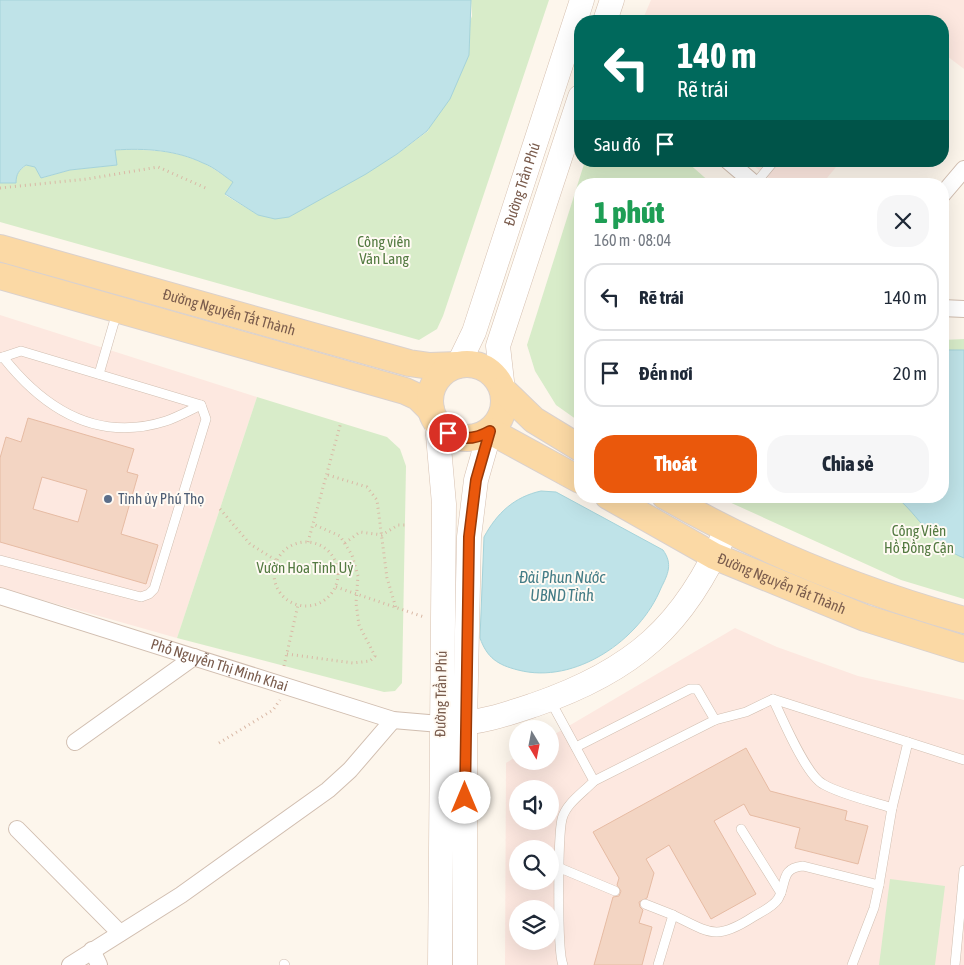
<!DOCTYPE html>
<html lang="vi">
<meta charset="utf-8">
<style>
:root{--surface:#fff;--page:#f6f6f7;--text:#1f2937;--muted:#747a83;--line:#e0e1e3;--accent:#ea580c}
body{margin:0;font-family:"Asap Condensed",sans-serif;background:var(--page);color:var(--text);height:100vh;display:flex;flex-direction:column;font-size:19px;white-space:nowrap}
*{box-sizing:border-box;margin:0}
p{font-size:16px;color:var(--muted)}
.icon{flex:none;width:28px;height:28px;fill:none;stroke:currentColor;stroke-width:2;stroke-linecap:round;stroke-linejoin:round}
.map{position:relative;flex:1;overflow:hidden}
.drawer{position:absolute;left:574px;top:178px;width:375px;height:325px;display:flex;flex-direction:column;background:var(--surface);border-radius:20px;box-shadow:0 5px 20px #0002}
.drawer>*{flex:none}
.hud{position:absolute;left:574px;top:15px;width:375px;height:152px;border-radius:20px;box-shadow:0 5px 20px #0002;background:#00695c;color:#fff;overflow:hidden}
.needle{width:32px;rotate:170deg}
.tools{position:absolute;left:509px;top:720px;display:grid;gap:10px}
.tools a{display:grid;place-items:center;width:50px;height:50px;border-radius:50%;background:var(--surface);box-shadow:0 5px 20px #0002;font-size:25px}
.pin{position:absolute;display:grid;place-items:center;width:42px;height:42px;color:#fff;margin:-21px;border:2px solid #fff;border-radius:50%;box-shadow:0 1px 5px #0007}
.me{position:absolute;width:55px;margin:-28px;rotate:0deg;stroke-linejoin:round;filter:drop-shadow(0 0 4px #0008)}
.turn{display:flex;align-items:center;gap:18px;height:105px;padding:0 20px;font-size:22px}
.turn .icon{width:65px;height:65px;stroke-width:2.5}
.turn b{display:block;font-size:35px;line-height:42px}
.then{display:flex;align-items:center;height:48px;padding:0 20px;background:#0003;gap:10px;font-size:19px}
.round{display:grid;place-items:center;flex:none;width:52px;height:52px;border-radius:20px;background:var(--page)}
.headline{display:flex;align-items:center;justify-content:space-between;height:85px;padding:0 20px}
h1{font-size:30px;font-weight:800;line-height:38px;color:#1e9e55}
.primary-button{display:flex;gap:10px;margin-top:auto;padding:10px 20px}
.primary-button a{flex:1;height:58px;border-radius:20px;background:var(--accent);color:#fff;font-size:20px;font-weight:800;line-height:58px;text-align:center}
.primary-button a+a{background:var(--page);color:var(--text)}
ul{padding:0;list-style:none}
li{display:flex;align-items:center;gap:15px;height:68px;margin:0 10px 8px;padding:0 10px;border:2px solid var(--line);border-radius:20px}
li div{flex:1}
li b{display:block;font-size:19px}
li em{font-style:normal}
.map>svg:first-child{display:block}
</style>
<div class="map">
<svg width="964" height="965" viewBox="0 0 964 965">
<rect width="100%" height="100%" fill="#fdf6ec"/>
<!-- commercial -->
<g fill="#fde8e0" fill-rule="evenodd">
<path d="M651,0H964V69L943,53L942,21H642Z"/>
<path d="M748,161H841L822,184H776Z"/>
<path d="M0,315L257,397L177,638L0,588Z"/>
<path d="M735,628L777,647L858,676L964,700V965H505L506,763L517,756L518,761H550V737ZM518,789H550V821H518ZM518,849H550V881H518ZM518,909H550V941H518Z"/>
</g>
<!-- green -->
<g fill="#d8ecc9">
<path d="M471,0H549L443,316L437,329L419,340L0,222V183H16C16,174 19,170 27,165L35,167L42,178L70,170L116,165L115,150C145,149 176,150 203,163C214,168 224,176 233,182L225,195L258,215L289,217L397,154L428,131L472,16Z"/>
<path d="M585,161H686L712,184H580V422L556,405L535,371L527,345Z"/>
<path d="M964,339V599L901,580L716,496H942L943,340Z"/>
<path d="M257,397L387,437L400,449L406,466L402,683L395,691L384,692L177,638Z"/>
<path d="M890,879L945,886L935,965H879Z"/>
</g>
<!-- water -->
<g fill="#bfe3e8" stroke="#a5d3da">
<path d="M0,0H471L469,55L450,99L427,131L397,154L366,174L289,217L275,219L258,215L225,194L233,182C224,176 214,167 203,163C176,150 145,148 115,150L117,165L70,170L41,178L35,167L26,165C19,170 16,174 16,183H0Z"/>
<path d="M943,350H964V558C932,546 920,516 895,496H942Z"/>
<path d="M541,491L556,492L663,550C673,564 668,574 661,588C640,640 575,685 518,670C498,665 487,658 480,638L484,537C497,513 514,497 541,491Z"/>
</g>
<!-- building -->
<g fill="#f3d5c3" stroke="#e6bba3" fill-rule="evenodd">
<path d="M28,418L134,449L127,472L138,475L121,534L158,545L146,584L0,542V458L6,437L21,442ZM42,477L87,490L78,522L33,509Z"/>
<path d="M746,748L770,791L847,811L845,820L868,826L858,864L795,848L800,828L750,815L744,804L714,821L756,894L711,919L669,845L646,859L654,873L647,898L639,902L640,907L643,910L639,923L652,927L642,965H594L613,897L619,896L621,891L617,885L619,878L593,832Z"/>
</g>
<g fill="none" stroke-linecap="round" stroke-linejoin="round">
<!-- lane casing -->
<g stroke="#d1beb0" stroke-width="10">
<g id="lane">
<path d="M755,184L774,161"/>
<path d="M3,357C44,409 97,443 166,421C178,417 190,410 201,405"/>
<path d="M0,358L21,351L201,405L206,419L154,589L149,594L141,597L0,560"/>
<path d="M99,374L117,312"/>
<path d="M550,700L594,781C584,792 566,803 562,819C558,836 557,951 563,965"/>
<path d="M576,747L690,689H697L715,720"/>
<path d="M594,781L715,720L746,712L773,699L964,760"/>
<path d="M892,808L908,742"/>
<path d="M741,829L781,893"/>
<path d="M560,868L615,891"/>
<path d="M645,904L673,915"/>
<path d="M284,964L285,965"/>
<path d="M658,965L673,915C710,933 716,941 753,917C761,912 773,907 778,899C787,884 780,868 803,866L879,885L892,808C871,801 842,795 823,784C806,775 782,718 773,699"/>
<path d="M852,965L874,908L879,885"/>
<path d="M955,965L964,870"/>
</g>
</g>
<!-- street casing -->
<g stroke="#d1beb0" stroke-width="18">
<g id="street">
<path d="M728,161L755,184"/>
<path d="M942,195L964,169"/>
<path d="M942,308L964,309"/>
<path id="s1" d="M0,596L393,720L440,724"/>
<path d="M75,742L194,657"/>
<path d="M17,829L120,933"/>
<path d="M92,950L99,965"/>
<path d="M70,965L181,895L328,790L350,770L393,720"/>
</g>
</g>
<!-- secondary casing -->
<g stroke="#d6c0b0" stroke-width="25">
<g id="secondary">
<path d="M605,21L612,0"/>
<path id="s2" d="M458,365L474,332L582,0"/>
<path d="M503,390L498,346L580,97"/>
<path d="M437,424L444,504L440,965"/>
<path d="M449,724C478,724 507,714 534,705C633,671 685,626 726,530"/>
<path d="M465,965V724L469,537L476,480L490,431"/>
</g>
</g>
<!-- primary casing -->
<g stroke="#dad1cd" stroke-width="28">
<g id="primary">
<path id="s3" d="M0,248L409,363L430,366L458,365"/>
<path d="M0,276L405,391L418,397L431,410"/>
<circle cx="467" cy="401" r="37"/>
<path d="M503,390L534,420L580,448"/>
<path d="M490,431L580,480"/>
<path id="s4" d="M608,496L714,556L865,618L964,649"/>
<path d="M665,496C759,550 860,591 964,620"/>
</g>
</g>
<!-- path -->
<g stroke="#d9b8a5" stroke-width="3" stroke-dasharray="1 4" stroke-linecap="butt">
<path d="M0,188L87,179L158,167L208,189"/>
<path d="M328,475L367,487L377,500L387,578L396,608"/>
<path d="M220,509L250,544L277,561"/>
<path d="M308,542L341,422"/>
<circle cx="306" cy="574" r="32"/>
<path d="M345,543L360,532L382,535L398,525H405"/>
<path d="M336,587L424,617"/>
<path d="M287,654L353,663L370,661L375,656L359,625L356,603L358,576L352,555L340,536L315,525"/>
<path d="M284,666L298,605"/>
<path d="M219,743L273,710L280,700"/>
</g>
<!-- lane -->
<use href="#lane" stroke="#fff" stroke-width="9"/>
<!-- street -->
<use href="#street" stroke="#fff" stroke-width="16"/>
<!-- secondary -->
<use href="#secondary" stroke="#fff" stroke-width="24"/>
<!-- primary -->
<use href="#primary" stroke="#fbd9a5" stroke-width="26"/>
</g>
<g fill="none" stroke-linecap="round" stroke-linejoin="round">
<!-- route casing -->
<g stroke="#983908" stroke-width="12">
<path id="route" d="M448,433C462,441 476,439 490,431L476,480L469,537L465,798"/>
</g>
<!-- route -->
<use href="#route" stroke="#ea580c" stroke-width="9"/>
</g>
<!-- markers -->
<circle fill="#5c6f8a" stroke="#fffaf3" stroke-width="2" cx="108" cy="499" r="5"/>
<g text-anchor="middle" stroke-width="4" stroke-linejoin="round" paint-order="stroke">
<!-- street labels -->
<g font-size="15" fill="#7a5c4d" stroke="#fffaf3">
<text dy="5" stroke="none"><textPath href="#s2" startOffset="192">Đường Trần Phú</textPath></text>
<text dy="5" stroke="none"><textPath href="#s3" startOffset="238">Đường Nguyễn Tất Thành</textPath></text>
<text dy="5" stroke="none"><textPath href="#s4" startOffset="195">Đường Nguyễn Tất Thành</textPath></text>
<text dy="5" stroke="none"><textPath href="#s1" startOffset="230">Phố Nguyễn Thị Minh Khai</textPath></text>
<text transform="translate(441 694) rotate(-89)" y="5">Đường Trần Phú</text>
</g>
<!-- park labels -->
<g font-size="15" fill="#537a41" stroke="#fffaf3">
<text x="384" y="247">Công viên<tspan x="384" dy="17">Văn Lang</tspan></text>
<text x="919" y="536">Công Viên<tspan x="919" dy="17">Hồ Đồng Cận</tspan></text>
<text x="305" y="573">Vườn Hoa Tỉnh Uỷ</text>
</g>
<!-- service labels -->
<g font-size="15" fill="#4e5e75" stroke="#fffaf3" text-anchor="start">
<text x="118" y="504">Tỉnh ủy Phú Thọ</text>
</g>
<!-- water labels -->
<g font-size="16" font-style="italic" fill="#437c86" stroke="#fffaf3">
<text x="562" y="583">Đài Phun Nước<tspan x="562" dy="18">UBND Tỉnh</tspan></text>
</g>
</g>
</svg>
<div class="tools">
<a><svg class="needle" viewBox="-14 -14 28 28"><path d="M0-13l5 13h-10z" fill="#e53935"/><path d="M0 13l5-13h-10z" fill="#747a83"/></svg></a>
<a><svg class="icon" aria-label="sound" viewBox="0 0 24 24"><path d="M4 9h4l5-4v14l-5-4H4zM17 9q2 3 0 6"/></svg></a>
<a><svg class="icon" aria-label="search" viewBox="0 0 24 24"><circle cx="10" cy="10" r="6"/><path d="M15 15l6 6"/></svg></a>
<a><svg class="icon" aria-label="layers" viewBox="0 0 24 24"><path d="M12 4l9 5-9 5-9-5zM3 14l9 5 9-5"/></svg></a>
</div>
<div class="pin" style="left:448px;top:433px;background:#d93025"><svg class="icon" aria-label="arrive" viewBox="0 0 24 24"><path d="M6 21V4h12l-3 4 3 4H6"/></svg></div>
<svg class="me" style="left:465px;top:798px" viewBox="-20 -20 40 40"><circle r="19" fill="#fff"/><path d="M0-13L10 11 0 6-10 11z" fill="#ea580c"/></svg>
<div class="hud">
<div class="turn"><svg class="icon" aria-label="left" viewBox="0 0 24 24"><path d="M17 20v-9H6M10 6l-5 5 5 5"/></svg><div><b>140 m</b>Rẽ trái</div></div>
<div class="then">Sau đó<svg class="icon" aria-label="arrive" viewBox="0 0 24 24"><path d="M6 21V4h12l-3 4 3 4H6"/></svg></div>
</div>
<section class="drawer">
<div class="headline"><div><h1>1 phút</h1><p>160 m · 08:04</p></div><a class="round"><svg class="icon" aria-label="close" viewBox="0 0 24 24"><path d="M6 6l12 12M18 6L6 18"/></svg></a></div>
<ul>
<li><svg class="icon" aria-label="left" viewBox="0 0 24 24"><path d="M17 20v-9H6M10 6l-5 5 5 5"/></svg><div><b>Rẽ trái</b></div><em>140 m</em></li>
<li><svg class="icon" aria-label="arrive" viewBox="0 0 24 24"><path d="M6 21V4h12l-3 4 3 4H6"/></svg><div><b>Đến nơi</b></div><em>20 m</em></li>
</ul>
<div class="primary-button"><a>Thoát</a><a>Chia sẻ</a></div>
</section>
</div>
